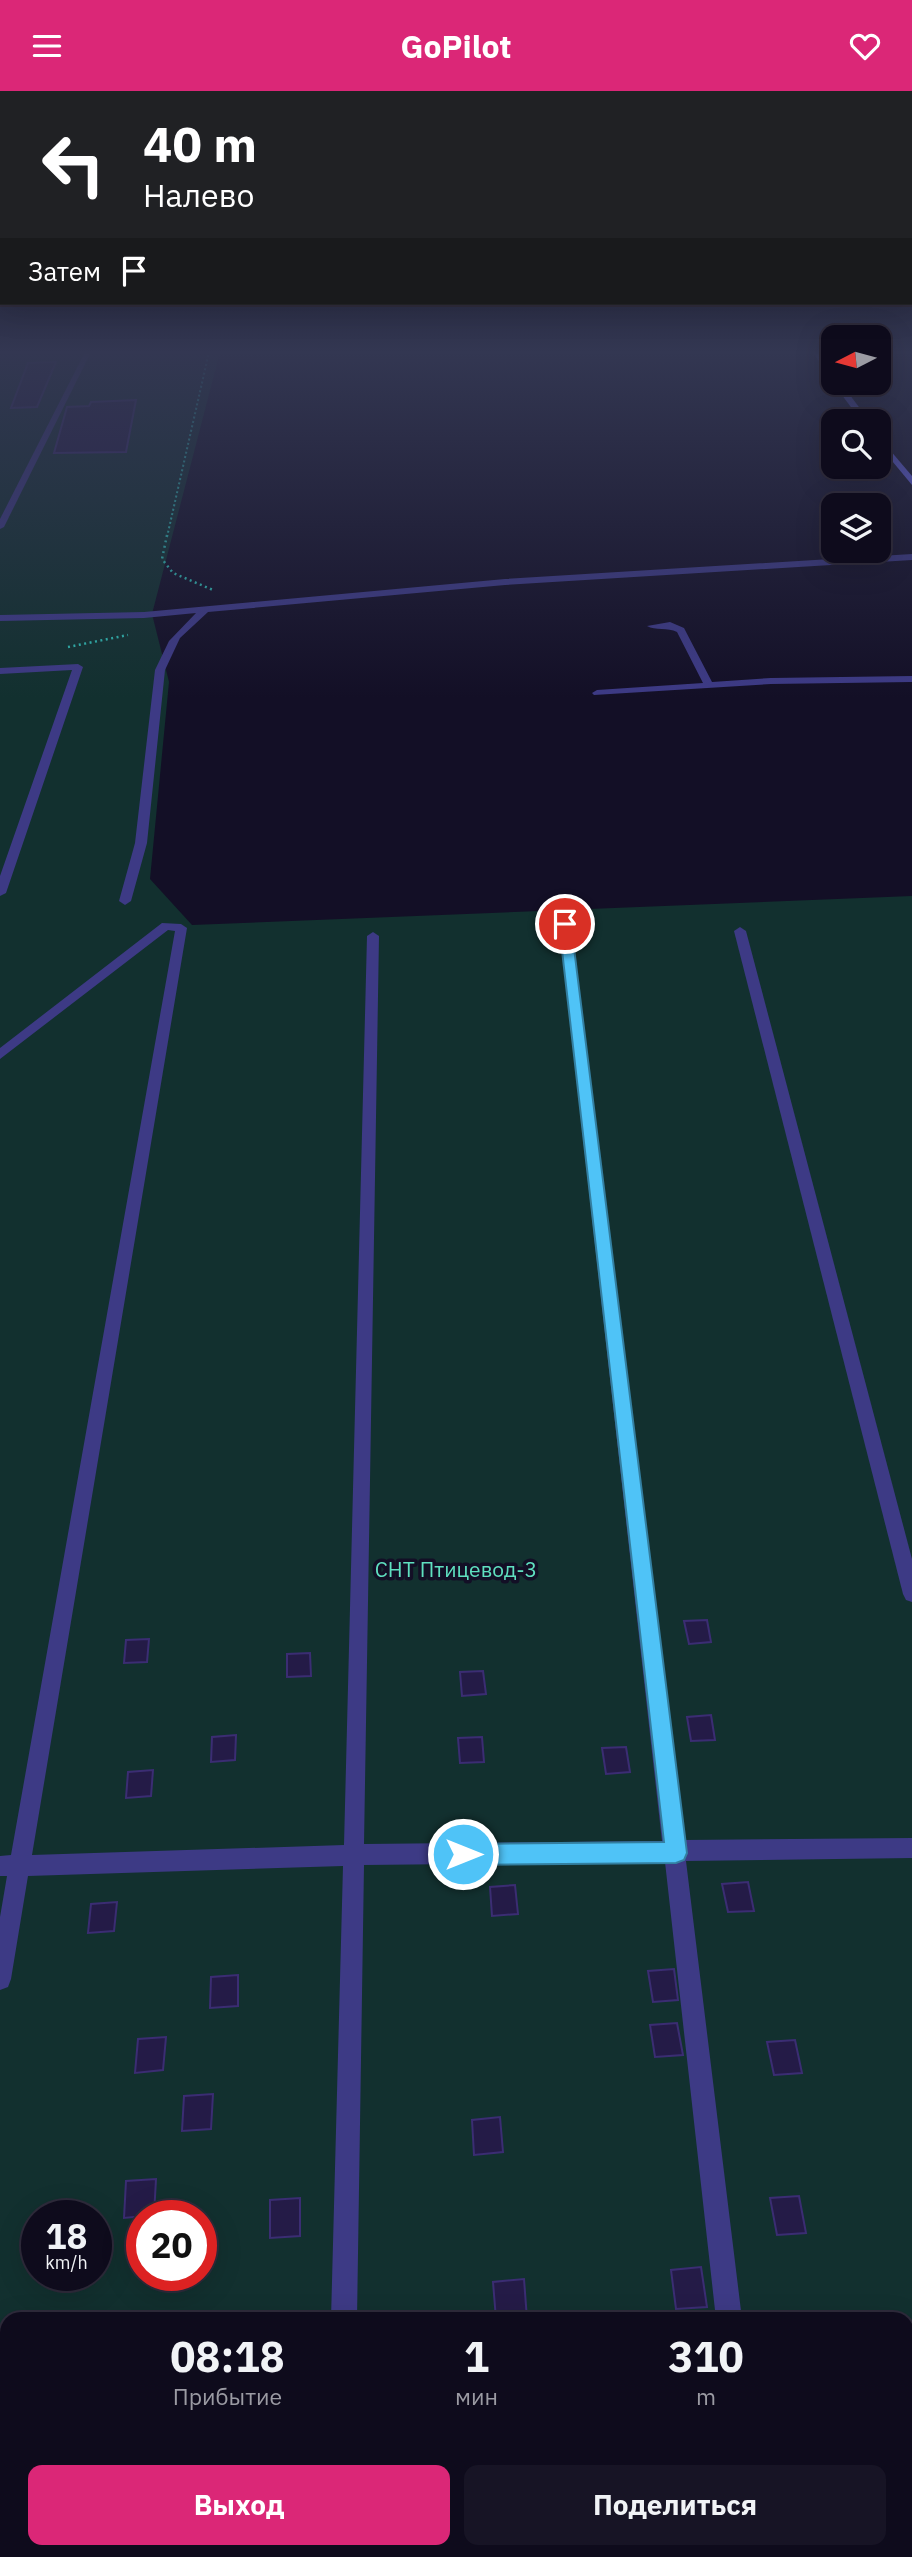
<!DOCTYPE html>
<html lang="ru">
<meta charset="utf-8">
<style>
:root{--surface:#0e0b1c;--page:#171425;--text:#f1f3f6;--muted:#9b9ba3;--line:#2e2b3b;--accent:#db2777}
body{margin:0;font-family:"IBM Plex Sans",sans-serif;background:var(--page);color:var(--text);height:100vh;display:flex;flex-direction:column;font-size:26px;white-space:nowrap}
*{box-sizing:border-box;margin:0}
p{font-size:23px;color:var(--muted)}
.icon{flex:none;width:38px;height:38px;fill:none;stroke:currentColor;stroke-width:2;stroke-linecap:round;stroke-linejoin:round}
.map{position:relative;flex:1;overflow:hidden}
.panel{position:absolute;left:0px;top:2221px;width:914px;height:247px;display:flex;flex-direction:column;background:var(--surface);border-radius:21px 21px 0 0;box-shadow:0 7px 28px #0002,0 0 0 2px var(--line)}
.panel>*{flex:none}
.banner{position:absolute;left:0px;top:0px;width:914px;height:214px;box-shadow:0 7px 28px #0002,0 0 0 2px var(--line);background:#202124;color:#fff;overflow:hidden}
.needle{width:46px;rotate:264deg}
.controls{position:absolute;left:821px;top:234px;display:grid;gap:14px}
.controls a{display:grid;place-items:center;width:70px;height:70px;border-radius:14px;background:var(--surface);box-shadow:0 7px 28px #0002,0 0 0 2px var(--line);font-size:35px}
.speed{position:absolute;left:21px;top:2109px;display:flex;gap:14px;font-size:35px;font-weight:700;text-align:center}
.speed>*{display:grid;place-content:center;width:91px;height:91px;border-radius:50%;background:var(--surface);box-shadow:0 7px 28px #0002,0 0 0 2px var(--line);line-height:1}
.speed small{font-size:18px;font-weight:400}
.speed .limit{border:10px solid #d22;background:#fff;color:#111}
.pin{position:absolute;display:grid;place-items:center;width:60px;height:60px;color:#fff;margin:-30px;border:4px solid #fff;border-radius:50%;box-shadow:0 2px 7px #0007}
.me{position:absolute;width:77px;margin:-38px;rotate:90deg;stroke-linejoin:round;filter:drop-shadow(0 0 5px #0008)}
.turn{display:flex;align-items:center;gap:24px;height:147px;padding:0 28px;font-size:32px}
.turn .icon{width:91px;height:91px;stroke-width:2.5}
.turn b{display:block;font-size:49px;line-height:60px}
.then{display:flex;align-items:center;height:66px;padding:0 28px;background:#0003;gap:14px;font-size:26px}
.eta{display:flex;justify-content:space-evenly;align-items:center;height:119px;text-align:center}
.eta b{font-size:42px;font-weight:800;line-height:49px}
.action{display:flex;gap:14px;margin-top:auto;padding:14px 28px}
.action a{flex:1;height:80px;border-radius:14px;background:var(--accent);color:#fff;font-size:28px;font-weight:800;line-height:80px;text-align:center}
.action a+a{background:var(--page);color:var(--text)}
header{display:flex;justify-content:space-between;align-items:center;height:91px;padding:0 28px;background:var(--accent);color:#fff;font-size:32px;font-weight:800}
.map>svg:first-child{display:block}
</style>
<header><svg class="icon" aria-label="menu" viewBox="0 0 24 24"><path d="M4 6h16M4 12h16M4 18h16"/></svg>GoPilot<svg class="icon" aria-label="heart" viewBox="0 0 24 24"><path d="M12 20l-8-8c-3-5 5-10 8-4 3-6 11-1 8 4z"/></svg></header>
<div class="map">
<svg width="912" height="2466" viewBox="0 0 912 2466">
<rect width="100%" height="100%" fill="#130f26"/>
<!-- green -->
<path fill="#12302f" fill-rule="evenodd" d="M0,261H220L152,523L169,591L150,788L192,834L912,805V2466H0ZM37,2124H96V2184H37ZM142,2124H201V2184H142ZM7,2228H906V2460H7Z"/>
<!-- building -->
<g fill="#241b47" stroke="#3b2d73" stroke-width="2">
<path d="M56,271L37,316L11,317L28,272Z"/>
<path d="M136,309L126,361L54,362L67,316L89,315L91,311Z"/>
<path d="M707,1529L711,1551L689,1553L684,1530Z"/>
<path d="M149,1548L147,1571L124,1572L126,1549Z"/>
<path d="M310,1562L311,1585L287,1586V1563Z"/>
<path d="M483,1580L486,1603L462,1605L460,1581Z"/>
<path d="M711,1624L715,1649L691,1650L687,1626Z"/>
<path d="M236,1644L235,1669L211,1671L212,1646Z"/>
<path d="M482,1646L484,1671L460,1672L458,1647Z"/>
<path d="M626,1656L630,1681L606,1683L602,1657Z"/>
<path d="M153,1679L151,1705L126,1707L128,1681Z"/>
<path d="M748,1791L754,1820L728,1821L722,1793Z"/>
<path d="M515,1794L518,1823L492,1825L490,1796Z"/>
<path d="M117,1811L114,1840L88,1842L91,1813Z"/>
<path d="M674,1878L678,1909L653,1911L648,1880Z"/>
<path d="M238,1884V1915L210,1917L211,1886Z"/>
<path d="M677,1932L683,1964L655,1966L650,1934Z"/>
<path d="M166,1946L163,1979L135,1982L138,1948Z"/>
<path d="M795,1949L802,1982L774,1984L767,1951Z"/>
<path d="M213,2003L211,2038L182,2040L184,2005Z"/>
<path d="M500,2026L503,2061L474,2064L472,2029Z"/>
<path d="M156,2088L154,2124L124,2127L126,2090Z"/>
<path d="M799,2105L806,2142L777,2144L770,2107Z"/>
<path d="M300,2107V2145L270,2147V2109Z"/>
<path d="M701,2176L707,2216L676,2218L671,2179Z"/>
<path d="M524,2188L527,2228H496L493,2191Z"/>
</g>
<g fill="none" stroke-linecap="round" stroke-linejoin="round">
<!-- path-far1 -->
<path stroke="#2fb8b0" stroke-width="2" stroke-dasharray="2 2.5" stroke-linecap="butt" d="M167,446L209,261"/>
<!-- path -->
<g stroke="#2fb8b0" stroke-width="2.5" stroke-dasharray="2 3.5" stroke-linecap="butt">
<path d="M167,444L162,468L173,482L213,499"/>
<path d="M68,556L128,544"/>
</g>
<!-- service -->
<g fill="#3d3a85" fill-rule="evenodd">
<path d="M85,261H91L4,436L0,438V428Z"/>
<path d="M912,463V469L505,494L208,521L180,547L165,579L147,752L131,810L125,814L119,810L135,752L155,579L169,550L196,522L144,527L0,530V524L144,521L505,488Z"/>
<path d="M670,531L684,537L712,591L771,587L912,585V591L771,593L594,604L592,602L597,599L703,592L677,541C668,536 655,540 647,535Z"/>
<path d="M78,573L83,576L6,802L0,805V785L72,579L0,583V577Z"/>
<path d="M565,829L571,833L683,1749L912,1747V1767L686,1770L742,2228H716L665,1771L364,1774L357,2228H331L343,1775L28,1785L11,1888L8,1896L0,1899V1826L7,1785H0V1765L11,1764L175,840L168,839L0,968V957L162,832L181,833L187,837L32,1764L344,1754L367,845L373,841L379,845L364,1753L662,1750L559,833Z"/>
<path d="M740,836L746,840L912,1468V1511L906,1509L903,1503L734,840Z"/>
<rect x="324" y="2460" width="28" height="6"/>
<rect x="742" y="2460" width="28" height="6"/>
</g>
<!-- secondary -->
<g fill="#6f6bff" fill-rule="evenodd">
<path d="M812,261H819L833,281V288Z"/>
<path d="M833,292H841L870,331H862Z"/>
<path d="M878,345L912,385V394L878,353Z"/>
</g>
</g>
<!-- sky -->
<linearGradient id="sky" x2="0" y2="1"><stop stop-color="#0a0815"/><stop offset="0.43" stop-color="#333752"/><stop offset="1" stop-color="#333752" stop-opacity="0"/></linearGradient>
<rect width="912" height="607" fill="url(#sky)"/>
<!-- route -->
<path fill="#4fc3f7" stroke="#337fa1" stroke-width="2" d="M565,829L571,833L687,1762L684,1769L676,1772L463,1774L455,1771L452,1763L455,1756L463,1753L664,1751L559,833Z"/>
<g text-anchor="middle" stroke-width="7" stroke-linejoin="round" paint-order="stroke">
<!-- park labels -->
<g font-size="21" fill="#5fe0c0" stroke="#130f26">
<text x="456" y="1486">СНТ Птицевод-3</text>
</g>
</g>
</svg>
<div class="controls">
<a><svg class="needle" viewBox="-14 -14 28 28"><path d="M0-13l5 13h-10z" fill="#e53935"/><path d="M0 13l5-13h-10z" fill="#9b9ba3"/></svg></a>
<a><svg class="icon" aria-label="search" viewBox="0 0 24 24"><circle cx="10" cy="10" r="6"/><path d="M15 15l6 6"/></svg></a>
<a><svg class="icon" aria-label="layers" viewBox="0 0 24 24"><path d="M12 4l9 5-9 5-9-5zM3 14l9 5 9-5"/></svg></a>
</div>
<div class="speed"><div>18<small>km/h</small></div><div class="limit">20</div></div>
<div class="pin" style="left:565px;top:833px;background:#d93025"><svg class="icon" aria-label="arrive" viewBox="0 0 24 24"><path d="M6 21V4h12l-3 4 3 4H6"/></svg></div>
<svg class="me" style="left:463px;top:1763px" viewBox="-20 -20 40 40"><circle r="17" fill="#4fc3f7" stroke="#fff" stroke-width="3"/><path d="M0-11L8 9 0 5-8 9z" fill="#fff"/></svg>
<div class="banner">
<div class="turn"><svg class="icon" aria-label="left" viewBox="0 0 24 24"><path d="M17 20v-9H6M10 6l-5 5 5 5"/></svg><div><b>40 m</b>Налево</div></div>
<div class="then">Затем<svg class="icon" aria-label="arrive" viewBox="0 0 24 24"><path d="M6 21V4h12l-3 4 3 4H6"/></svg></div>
</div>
<section class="panel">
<div class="eta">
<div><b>08:18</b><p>Прибытие</p></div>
<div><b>1</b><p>мин</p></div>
<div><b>310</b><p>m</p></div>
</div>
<div class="action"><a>Выход</a><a>Поделиться</a></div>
</section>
</div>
